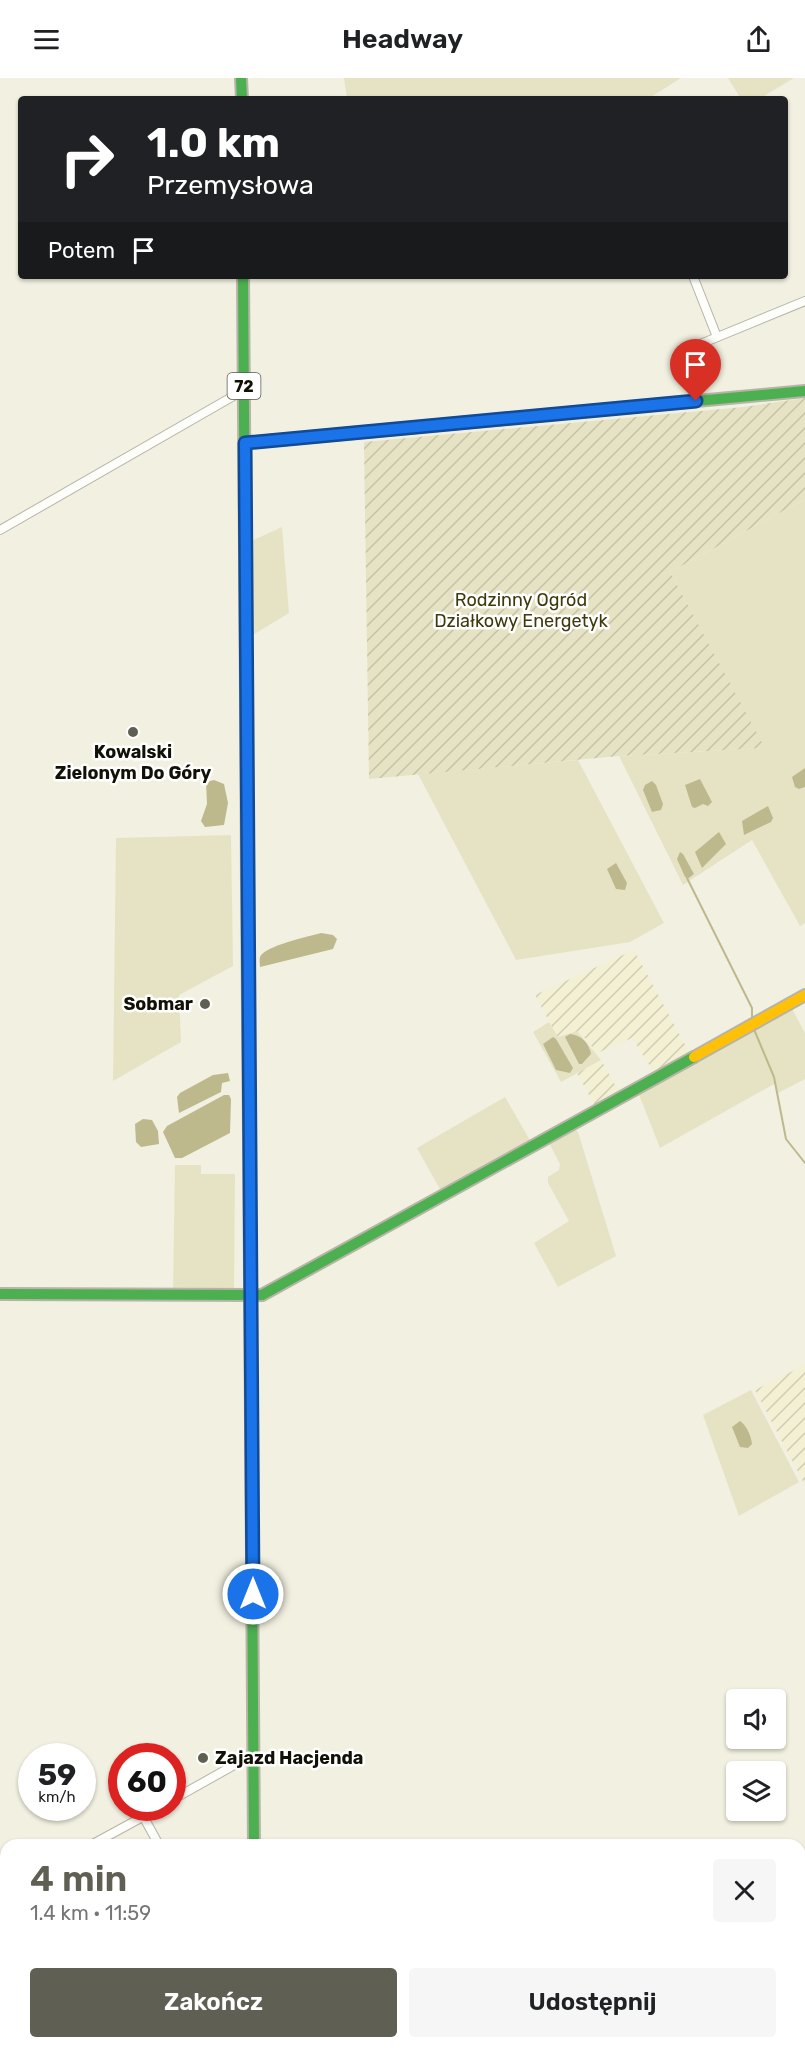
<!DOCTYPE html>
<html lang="pl">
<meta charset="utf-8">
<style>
:root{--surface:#fff;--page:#f6f6f6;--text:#202124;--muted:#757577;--accent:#605f53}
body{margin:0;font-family:Rubik,sans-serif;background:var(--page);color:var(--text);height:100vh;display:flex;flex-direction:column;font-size:22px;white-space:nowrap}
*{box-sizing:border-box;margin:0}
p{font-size:20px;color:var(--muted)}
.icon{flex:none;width:33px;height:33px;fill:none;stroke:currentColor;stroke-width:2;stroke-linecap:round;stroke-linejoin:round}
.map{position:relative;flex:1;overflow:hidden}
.details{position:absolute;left:0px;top:1761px;width:806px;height:210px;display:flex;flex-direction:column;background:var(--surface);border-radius:18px 18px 0 0;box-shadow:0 2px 4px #0004}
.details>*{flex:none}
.guide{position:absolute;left:18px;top:18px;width:770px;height:183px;border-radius:6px;box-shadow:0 2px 4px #0004;background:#202124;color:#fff;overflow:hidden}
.fabs{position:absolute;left:726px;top:1611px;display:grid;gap:12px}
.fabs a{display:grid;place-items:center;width:60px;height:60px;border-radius:6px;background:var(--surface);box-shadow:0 2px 4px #0004;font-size:30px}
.speed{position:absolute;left:18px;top:1665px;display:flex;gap:12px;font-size:30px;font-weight:700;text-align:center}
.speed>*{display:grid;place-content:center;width:78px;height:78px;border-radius:50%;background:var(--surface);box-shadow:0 2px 4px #0004;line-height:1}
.speed small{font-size:15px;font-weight:400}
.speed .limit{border:9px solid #d22;background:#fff;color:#111}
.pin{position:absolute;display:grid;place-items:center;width:51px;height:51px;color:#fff;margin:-62px -26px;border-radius:50% 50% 50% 0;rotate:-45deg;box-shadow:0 0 6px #0007}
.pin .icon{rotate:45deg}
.me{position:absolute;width:66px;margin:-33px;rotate:0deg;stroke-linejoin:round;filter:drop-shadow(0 0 4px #0008)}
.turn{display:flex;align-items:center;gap:21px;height:126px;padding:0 30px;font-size:27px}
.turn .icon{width:78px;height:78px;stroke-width:2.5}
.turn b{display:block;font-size:42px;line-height:51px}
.then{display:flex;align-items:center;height:57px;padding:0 30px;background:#0003;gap:12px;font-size:22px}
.round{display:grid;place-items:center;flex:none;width:63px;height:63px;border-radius:6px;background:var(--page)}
.head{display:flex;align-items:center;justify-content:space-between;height:102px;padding:0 30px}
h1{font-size:36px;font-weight:600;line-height:45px;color:var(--accent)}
.cta{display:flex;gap:12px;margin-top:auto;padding:12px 30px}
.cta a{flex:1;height:69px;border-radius:6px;background:var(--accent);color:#fff;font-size:24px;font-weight:600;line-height:69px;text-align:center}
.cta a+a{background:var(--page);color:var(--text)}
header{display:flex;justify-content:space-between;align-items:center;height:78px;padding:0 30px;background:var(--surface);font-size:27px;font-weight:600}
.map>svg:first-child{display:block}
</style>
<header><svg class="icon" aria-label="menu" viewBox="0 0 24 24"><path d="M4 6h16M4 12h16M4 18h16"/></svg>Headway<svg class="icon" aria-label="share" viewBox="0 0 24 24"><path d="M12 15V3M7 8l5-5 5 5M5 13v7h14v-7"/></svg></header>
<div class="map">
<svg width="805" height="1971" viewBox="0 0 805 1971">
<defs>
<pattern id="industrial-furrows" width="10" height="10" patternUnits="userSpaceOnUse" patternTransform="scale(1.5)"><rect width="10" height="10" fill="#f3f0d4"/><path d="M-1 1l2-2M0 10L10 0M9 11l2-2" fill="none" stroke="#cfcdb4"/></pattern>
<pattern id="garden-furrows" width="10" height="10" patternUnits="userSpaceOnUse" patternTransform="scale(1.5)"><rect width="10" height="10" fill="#e6e3c4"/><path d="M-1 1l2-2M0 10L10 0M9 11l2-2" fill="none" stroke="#c4c2a7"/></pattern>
</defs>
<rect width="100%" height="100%" fill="#f2f0e0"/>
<!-- built -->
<path fill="#f3f0d4" d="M74,1965H245V1971H77Z"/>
<!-- industrial -->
<g fill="url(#industrial-furrows)">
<path d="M634,872L689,974L654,994L632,960L597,975L585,960L566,955L558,960L535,917Z"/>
<path d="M601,982L619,1014L595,1028L577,995Z"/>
<path d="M805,1287V1407L755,1312Z"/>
</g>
<!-- grass -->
<g fill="#e6e3c4">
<path d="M344,0H681L648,21H347Z"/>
<path d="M728,0H794L759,21H741Z"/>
<path d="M805,421V845L800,848L752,762L683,807L619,678L764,670L670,494Z"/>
<path d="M282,449L289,535L251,558L247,465Z"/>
<path d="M578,682L664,845L630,864L516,882L418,696Z"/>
<path d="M231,757L233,888L179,917L181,964L113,1003L116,760Z"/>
<path d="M791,929L805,955V1001L778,1015L774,1006L660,1070L638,1014Z"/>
<path d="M549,944L558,959L577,953L601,982L561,1004L533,954Z"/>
<path d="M505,1019L531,1064L441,1113L417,1070Z"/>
<path d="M574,1051L578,1054L616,1178L558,1209L534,1165L569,1143L548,1105V1099L559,1092L560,1086L549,1065Z"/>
<path d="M175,1087H201V1096H235L234,1216L173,1214Z"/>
<path d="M751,1312L799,1404L739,1438L703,1337Z"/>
</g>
<!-- garden -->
<path fill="url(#garden-furrows)" d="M805,320V421L670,494L765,670L619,678L369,701L364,364L744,329Z"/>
<!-- water -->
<g fill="#bdb98c">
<path d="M805,690V709L799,711L795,709L792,699Z"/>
<path d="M700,701L712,724L708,728L703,726L695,730L692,729L685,707Z"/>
<path d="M214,702L224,706L228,725L224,747L205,749L201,743L207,726L206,704Z"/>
<path d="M652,703L656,707L663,726L661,732L652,734L643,712L645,707Z"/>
<path d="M768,728L773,740L771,744L744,757L742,743Z"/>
<path d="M719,754L726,766L702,790L695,774Z"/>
<path d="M680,774L683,776L694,796L689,800L685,799L677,781Z"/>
<path d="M616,785L627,805L625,812L616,811L607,791Z"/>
<path d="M321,855L333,857L337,861L333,871L260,889C260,886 259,882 260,879C264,868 310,858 321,855Z"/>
<path d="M570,956C581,957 589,965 591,976L582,986H579L565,959Z"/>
<path d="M553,959L556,961L573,990L570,995L556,992L543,966Z"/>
<path d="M228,995L230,1003L222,1005L221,1014L179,1035L177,1019L180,1015L213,997Z"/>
<path d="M224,1017H229L231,1021L230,1055L182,1080H175L163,1054L167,1048Z"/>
<path d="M143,1041L152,1042L158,1053L159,1066L141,1069L136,1064L135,1046Z"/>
<path d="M740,1343C747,1348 751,1358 752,1366L748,1370L740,1369L732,1349Z"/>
</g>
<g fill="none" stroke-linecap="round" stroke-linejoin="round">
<!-- stream -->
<g stroke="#bdb98c" stroke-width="2">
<path d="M687,800L752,930V943"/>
<path d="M753,949L774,999L786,1061L805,1085"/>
</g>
<!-- street casing -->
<g stroke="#b6b4a7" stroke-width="10">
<g id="street">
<path d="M693,198L717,259"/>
<path d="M698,267L805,223"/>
<path d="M0,452L244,312"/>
<path d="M172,1722L245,1681H254"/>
<path d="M143,1738L159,1767"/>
<path d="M91,1767L159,1730"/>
<path d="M0,1818L6,1814"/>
<path d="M0,1839L6,1851"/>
<path d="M0,1906L6,1903"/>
<path d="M66,1965L70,1971"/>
<path d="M31,1971L42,1965"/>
</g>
</g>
<!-- fast casing -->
<g stroke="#b6b4a7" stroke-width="14">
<g id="fast">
<path d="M241,0L242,21"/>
<path d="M243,198L246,616"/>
<path d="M245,365L805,313"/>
<path d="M249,1062L254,1767"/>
<path d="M0,1216L262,1217L694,979"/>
<path d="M256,1965V1971"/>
</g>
</g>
<!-- slow casing -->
<g stroke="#b6b4a7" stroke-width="14">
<g id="slow">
<path d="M246,616L247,807"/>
<path d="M694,979L805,917"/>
</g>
</g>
<!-- jam casing -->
<g stroke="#b6b4a7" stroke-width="14">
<path id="jam" d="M247,807L249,1062"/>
</g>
<!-- street -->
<use href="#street" stroke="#fdfdfa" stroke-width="8"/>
<!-- fast -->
<use href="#fast" stroke="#4caf50" stroke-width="10"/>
<!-- slow -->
<use href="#slow" stroke="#ffc107" stroke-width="10"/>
<!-- jam -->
<use href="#jam" stroke="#c62828" stroke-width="10"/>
</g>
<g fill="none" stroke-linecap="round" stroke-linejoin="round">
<!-- route casing -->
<g stroke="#114b97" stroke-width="15">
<path id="route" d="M253,1516L245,365L696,323"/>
</g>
<!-- route -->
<use href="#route" stroke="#1a73e8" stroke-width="10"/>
</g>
<!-- markers -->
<g fill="#605f53" stroke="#fff" stroke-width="2">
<circle cx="133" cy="654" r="6"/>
<circle cx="205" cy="926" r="6"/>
<circle cx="203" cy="1680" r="6"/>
</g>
<g text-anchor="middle" stroke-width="5" stroke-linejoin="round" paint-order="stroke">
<!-- shield labels -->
<rect fill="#fff" stroke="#595851" stroke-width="1.5" x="227.5" y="295" width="33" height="26" rx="4.5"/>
<g font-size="16" font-weight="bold" fill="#121107">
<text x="244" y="314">72</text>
</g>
<!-- park labels -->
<g font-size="18" fill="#3f3a0c" stroke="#fff">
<text x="521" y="528">Rodzinny Ogród<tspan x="521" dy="21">Działkowy Energetyk</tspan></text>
</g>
<!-- poi labels -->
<g font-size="18" font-weight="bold" fill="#121107" stroke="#fff">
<text x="133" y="680">Kowalski<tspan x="133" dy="21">Zielonym Do Góry</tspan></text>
<text x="193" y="932" text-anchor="end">Sobmar</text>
<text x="215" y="1686" text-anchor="start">Zajazd Hacjenda</text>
</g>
</g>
</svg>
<div class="fabs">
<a><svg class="icon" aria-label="sound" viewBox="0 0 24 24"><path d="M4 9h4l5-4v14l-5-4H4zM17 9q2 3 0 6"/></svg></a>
<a><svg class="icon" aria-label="layers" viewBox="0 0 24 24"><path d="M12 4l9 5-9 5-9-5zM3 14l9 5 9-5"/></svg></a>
</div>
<div class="speed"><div>59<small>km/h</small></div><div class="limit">60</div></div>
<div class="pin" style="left:696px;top:323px;background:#d93025"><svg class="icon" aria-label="arrive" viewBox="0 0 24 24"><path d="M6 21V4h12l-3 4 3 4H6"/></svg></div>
<svg class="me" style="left:253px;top:1516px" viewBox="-20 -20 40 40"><circle r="17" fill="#1a73e8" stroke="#fff" stroke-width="3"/><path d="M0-11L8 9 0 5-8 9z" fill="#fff"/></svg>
<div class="guide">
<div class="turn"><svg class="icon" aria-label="right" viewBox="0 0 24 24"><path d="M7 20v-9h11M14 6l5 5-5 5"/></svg><div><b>1.0 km</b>Przemysłowa</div></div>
<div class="then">Potem<svg class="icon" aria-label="arrive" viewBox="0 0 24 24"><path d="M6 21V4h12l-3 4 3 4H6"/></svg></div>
</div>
<section class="details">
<div class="head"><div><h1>4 min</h1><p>1.4 km · 11:59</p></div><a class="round"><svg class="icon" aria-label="close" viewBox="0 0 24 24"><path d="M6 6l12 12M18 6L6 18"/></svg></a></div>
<div class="cta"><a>Zakończ</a><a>Udostępnij</a></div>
</section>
</div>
